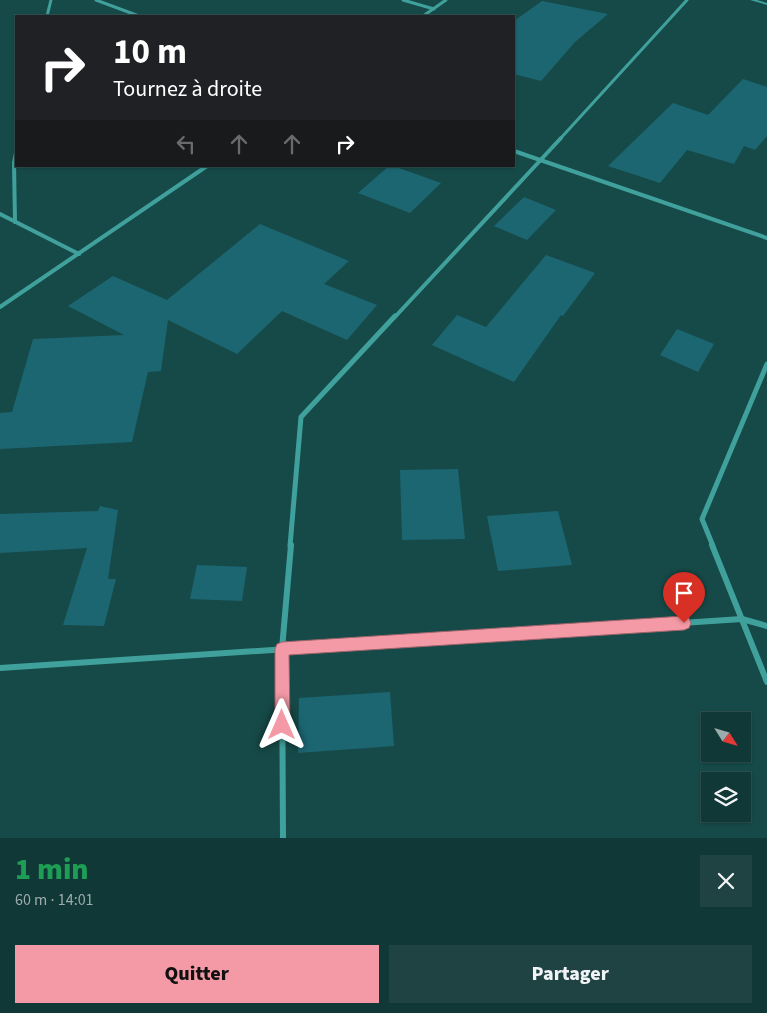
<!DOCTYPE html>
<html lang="fr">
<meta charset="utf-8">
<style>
:root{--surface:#103836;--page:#1e4342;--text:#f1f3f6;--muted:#9cacad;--line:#305251;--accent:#f49aa6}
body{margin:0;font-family:"Source Sans 3",sans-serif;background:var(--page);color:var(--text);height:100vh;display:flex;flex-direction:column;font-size:19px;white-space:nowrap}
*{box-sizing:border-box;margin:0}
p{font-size:16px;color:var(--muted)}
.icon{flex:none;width:28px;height:28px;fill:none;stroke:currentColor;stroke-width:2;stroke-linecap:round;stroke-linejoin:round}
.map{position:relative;height:838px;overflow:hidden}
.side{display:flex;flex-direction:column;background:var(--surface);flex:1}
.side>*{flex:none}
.top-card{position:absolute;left:15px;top:15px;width:500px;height:152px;border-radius:0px;box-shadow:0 1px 4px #0004,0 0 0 1px var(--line);background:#202124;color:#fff;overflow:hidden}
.needle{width:32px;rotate:127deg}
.fabs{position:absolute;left:701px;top:712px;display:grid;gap:10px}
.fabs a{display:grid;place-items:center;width:50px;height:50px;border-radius:0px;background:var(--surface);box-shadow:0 1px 4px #0004,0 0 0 1px var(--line);font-size:25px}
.pin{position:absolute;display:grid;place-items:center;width:42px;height:42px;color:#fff;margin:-51px -21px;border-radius:50% 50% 50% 0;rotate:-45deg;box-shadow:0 0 5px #0007}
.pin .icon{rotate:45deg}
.me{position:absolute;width:55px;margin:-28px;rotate:0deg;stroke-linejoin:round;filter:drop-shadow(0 0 4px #0008)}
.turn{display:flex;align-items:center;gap:18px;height:105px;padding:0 15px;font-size:22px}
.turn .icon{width:65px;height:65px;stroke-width:2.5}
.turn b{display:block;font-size:35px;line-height:42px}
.lanes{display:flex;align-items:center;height:48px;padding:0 15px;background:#0003;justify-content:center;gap:25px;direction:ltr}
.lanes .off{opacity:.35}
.round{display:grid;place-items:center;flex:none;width:52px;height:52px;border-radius:0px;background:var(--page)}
.summary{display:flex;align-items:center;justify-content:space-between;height:85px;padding:0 15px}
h1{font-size:30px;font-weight:800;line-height:38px;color:#1e9e55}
.cta{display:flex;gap:10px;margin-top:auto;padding:10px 15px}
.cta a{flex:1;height:58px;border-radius:0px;background:var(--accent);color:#111;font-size:20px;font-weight:800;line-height:58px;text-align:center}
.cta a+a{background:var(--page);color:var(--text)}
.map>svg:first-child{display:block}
</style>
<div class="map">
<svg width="767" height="838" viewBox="0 0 767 838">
<rect width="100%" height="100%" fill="#164a48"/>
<!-- building -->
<g fill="#1c6672">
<path d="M542,1L608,14L575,42L541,81L514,74V21Z"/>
<path d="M743,79L767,87V136L755,150L744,146L734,164L687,150L660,183L608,166L673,103L708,115Z"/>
<path d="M389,166H393L441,183L410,213L358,193Z"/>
<path d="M524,197L556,210L527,240L494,226Z"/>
<path d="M260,224L349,261L324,284L377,305L347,340L282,311L237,354L168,320L161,371L148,372L132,442L0,449V413L12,412L33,339L124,335L68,306L113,276L167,300Z"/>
<path d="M546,255L595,273L563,316L561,315L514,382L432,345L457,315L486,327Z"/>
<path d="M677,329L714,344L698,372L660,355Z"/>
<path d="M458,469L465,539L402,540L400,470Z"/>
<path d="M100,506L118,510L108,579H116L104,626L63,625L87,548L0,553V514L98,511Z"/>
<path d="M558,511L572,565L498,571L487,516Z"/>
<path d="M197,565L247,567L242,601L190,599Z"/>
<path d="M390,692L394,746L298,753L299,698Z"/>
</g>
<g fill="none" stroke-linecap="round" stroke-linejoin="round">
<!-- minor-far3 -->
<g stroke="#40a19c" stroke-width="3">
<path d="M96,0L139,16"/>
<path d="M403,0L434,9"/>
<path d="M47,16L51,0"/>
<path d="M423,16L446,0"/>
<path d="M560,139L687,0"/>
</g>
<!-- minor-far2 -->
<g stroke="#40a19c" stroke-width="4">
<path d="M514,151L767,238"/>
<path d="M0,214L79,254"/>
<path d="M15,222L14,163L16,153"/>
<path d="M0,307L207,166"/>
<path d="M394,318L561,138"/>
</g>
<!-- minor-far1 -->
<g stroke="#40a19c" stroke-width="5">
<path d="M290,546L301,417L395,316"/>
<path d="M713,546L702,519L767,364"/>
</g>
<!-- minor -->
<g stroke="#40a19c" stroke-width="6">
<path d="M712,545L767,682"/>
<path d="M0,668L742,619L767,626"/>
<path d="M283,838L282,649L291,545"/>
</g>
<!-- tertiary -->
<path fill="#40a19c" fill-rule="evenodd" d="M750,0H757L767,3V5Z"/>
</g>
<!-- route -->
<path fill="#f49aa6" stroke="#9f646c" d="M684,616L689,618L691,623L689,628L684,630L289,655L290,725L288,730L282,732L277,730L275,725V649L277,644L282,642Z"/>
</svg>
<div class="fabs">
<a><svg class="needle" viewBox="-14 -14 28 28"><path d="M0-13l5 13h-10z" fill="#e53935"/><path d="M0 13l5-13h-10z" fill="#9cacad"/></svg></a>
<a><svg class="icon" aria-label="layers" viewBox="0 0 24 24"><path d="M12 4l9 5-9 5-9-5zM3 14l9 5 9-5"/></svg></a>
</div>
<div class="pin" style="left:684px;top:623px;background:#d93025"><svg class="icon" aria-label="arrive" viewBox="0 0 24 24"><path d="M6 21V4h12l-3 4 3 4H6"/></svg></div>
<svg class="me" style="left:282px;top:725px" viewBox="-20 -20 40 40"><path d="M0-17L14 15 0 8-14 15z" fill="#f49aa6" stroke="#fff" stroke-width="4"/></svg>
<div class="top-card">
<div class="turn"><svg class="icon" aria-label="right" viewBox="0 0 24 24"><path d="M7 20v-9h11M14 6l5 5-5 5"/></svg><div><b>10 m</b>Tournez à droite</div></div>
<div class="lanes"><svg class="icon off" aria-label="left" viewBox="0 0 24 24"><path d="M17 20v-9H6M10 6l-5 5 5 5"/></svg><svg class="icon off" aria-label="ahead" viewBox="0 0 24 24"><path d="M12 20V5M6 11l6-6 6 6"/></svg><svg class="icon off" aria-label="ahead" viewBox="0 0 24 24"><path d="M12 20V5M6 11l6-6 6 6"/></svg><svg class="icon" aria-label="right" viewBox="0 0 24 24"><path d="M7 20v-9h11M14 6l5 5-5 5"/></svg></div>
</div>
</div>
<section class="side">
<div class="summary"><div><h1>1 min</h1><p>60 m · 14:01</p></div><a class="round"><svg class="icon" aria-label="close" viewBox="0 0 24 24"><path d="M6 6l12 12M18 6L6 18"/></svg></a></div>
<div class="cta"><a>Quitter</a><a>Partager</a></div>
</section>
